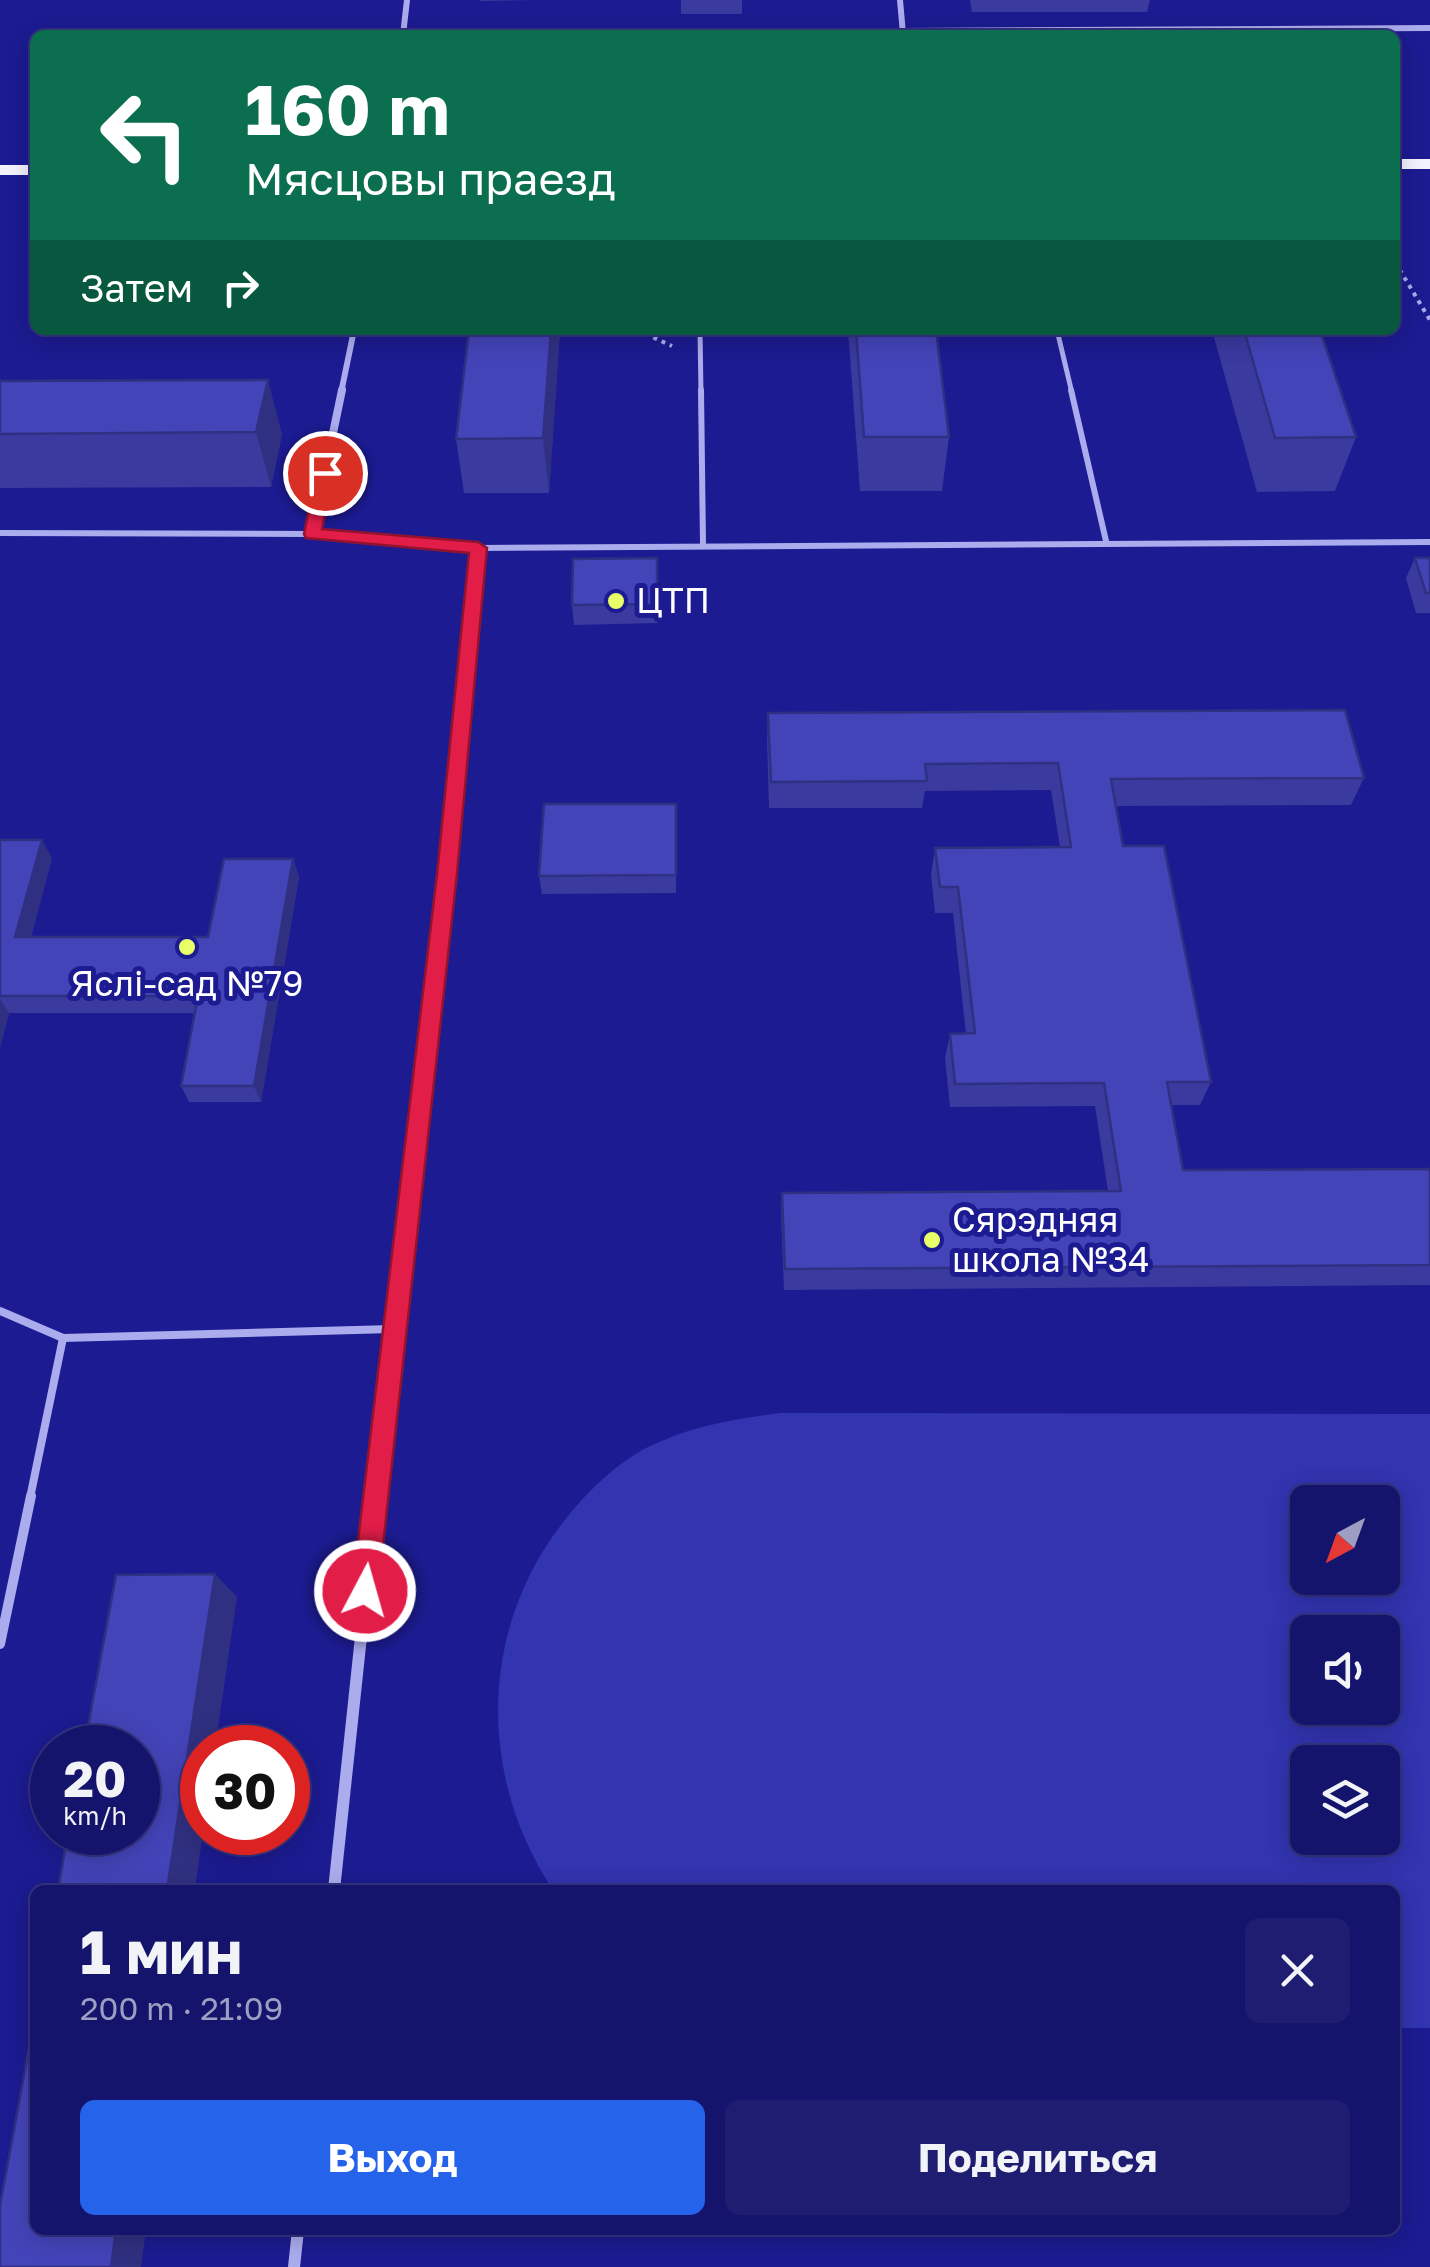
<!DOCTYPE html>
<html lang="ru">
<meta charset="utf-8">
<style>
:root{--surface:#15146d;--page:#1e1d72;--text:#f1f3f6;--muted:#9d9ec2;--line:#343380;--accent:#2563eb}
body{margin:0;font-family:"Golos Text",sans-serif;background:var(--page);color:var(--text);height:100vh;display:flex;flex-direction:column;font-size:38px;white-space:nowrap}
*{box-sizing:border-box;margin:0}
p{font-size:32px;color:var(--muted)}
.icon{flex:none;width:55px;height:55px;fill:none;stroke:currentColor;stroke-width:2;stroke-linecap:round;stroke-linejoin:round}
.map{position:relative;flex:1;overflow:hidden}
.details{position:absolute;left:30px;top:1885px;width:1370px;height:350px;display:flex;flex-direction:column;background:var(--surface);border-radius:15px;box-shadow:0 5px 25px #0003,0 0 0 2px var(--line)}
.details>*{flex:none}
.guide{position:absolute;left:30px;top:30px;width:1370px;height:305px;border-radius:15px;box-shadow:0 5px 25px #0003,0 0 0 2px var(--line);background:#0b6e4f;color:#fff;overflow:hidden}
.needle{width:65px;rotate:221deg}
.fabs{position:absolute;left:1290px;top:1485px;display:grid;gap:20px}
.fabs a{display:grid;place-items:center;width:110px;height:110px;border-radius:15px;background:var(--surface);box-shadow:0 5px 25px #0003,0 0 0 2px var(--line);font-size:50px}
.speed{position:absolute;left:30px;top:1725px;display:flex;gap:20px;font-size:50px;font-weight:700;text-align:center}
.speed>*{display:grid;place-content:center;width:130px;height:130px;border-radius:50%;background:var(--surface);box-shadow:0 5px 25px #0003,0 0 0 2px var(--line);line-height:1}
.speed small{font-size:25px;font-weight:400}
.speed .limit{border:15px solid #d22;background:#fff;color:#111}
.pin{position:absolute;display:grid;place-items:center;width:85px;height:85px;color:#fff;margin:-42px;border:5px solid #fff;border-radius:50%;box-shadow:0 2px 10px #0007}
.me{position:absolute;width:110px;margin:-55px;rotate:6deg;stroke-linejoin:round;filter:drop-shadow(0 0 8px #0008)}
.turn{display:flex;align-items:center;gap:35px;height:210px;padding:0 50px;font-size:45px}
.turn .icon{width:130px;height:130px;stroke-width:2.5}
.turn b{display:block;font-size:70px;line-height:85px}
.then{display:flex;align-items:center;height:95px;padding:0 50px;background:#0003;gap:20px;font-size:38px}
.round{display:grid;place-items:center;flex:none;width:105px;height:105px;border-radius:15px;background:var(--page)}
.headline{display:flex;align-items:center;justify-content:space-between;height:170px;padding:0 50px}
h1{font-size:60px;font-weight:700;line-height:75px}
.button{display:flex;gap:20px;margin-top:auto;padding:20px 50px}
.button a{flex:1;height:115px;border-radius:15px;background:var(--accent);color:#fff;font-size:40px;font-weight:700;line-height:115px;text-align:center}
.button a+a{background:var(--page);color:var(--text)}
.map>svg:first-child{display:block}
</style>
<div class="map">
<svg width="1430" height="2267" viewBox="0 0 1430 2267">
<rect width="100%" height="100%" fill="#1c1b91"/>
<!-- green -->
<path fill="#3234b0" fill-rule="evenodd" d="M780,1413L1430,1414V2028H1395V1890H553C476,1775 479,1624 568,1516C589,1490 618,1462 648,1447C691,1426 733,1419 780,1413ZM1308,1502H1382V1578H1308ZM1308,1632H1382V1708H1308ZM1308,1762H1382V1838H1308Z"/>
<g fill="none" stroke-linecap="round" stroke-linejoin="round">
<!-- path -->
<g stroke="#abacee" stroke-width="4" stroke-dasharray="4 5" stroke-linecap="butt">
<path d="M1395,262L1430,320"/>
<path d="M637,330L672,346"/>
</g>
<!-- lane-far3 -->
<g stroke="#abacee" stroke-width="5">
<path d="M700,330L701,393"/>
<path d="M1057,330L1072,393"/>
</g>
<!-- lane-far2 -->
<g stroke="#abacee" stroke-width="6">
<path d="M701,390L703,544"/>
<path d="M1071,390L1106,541"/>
<path d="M0,533L312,534"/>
<path d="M479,548L1430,542"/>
</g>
<!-- lane-far1 -->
<g stroke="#abacee" stroke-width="8">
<path d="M0,1311L63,1338L392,1329"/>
<path d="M30,1498L63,1338"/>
</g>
<!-- lane -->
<path stroke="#abacee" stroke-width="10" d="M0,1644L31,1496"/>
<!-- street-far3 -->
<g stroke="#abacee" stroke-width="6">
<path d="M900,0L903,34"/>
<path d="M902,31L1430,28"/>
<path d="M403,35L407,0"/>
<path d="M341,393L354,330"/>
</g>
<!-- street-far2 -->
<path stroke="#abacee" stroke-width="8" d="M342,390L312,534L479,548L444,883"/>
<!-- street-far1 -->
<path stroke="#abacee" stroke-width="10" d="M376,1498L445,881"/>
<!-- street -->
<g stroke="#abacee" stroke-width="12">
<path d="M334,1890L376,1496"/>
<path d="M294,2267L298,2230"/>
</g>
<!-- primary -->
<g fill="#f3f2ff" fill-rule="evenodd">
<rect x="1395" y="159" width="35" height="10"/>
<rect x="0" y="165" width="35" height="10"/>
</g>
</g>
<!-- wall -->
<g fill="#3a3a9f">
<path d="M480,0H536L480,1Z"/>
<rect x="681" y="0" width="61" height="14"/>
<path d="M970,0H1150L1147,12H972Z"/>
<path d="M560,330L549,493H464L456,439Z"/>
<path d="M848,330H936L949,437L942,491H860Z"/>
<path d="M1212,330H1320L1356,437L1335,491L1257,492Z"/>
<path d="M0,381L282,434L271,487L0,488Z"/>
<path d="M657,558L658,623L574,625L572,605Z"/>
<path d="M1415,558H1430V613H1416L1406,578Z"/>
<path d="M768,713L1364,778L1351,805L1116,806L1123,846L1211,1082L1200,1105H1171L1183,1170L1430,1169V1285L784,1290L781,1215L782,1193L1108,1191L1095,1106L950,1107L945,1058L950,1034H966L953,913H935L931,874L935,848L1060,847L1051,790L925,791L922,808H769L767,740Z"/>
<path d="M676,804V893L542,894L539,876Z"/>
<path d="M0,840L52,858L31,937H208L293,859L299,877L261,1102H189L181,1086L195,1013H9L0,1047Z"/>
</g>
<!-- shaded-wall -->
<g fill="#303082">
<path d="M551,330H560L549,493L543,438Z"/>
<path d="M268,380L282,434L271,487L256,432Z"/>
<path d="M42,840L52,858L26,955L15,937Z"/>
<path d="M293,859L299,877L261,1102L254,1086Z"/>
<path d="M0,999L9,1013L0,1047Z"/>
<path d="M215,1574L237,1597L215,1748H202L203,1832L195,1890H167Z"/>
<path d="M116,2230H146L141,2267H111Z"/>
</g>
<!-- building -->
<g fill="#4444b9" stroke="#303082" stroke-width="2.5">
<path d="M469,330H551L543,438L456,439Z"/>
<path d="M856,330H936L949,437H864Z"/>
<path d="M1244,330H1320L1356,437L1275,438Z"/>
<path d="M268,380L256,432L0,434V381Z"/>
<path d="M657,558V604L572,605L573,559Z"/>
<path d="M1415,558H1430V593H1426Z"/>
<path d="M1345,710L1364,778L1111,779L1123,846H1164L1211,1082H1167L1183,1170L1430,1169V1265L785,1269L782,1193L1121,1191L1104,1083L955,1084L950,1034L975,1033L958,887H940L935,848L1071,847L1058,763L925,764L927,781L771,782L768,713Z"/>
<path d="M544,804H676V875L539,876Z"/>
<path d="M0,840H42L15,937H208L224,859H293L254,1086H181L198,996H0Z"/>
<path d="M215,1574L167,1890H58L68,1832H138V1748H84L116,1575Z"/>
<path d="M35,2015V2230H116L111,2267H0V2206Z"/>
</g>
<!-- route -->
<path fill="#e11d48" stroke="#92132f" stroke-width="2.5" d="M325,468L333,473L322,529L478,542L487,548L457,874L378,1591L374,1600L365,1604L356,1600L352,1591L437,874L469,553L306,538L304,534L316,473Z"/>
<!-- markers -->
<g fill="#e8ff68" stroke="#1c1b91" stroke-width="4">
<circle cx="616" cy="601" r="10"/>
<circle cx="187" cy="947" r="10"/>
<circle cx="932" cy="1240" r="10"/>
</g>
<g text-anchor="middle" stroke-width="10" stroke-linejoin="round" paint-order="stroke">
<!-- poi labels -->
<g font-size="35" fill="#fff" stroke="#1c1b91" text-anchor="start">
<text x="636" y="613">ЦТП</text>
<text x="187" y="996" text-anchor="middle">Яслі-сад №79</text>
<text x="952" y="1232">Сярэдняя<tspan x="952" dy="40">школа №34</tspan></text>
</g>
</g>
</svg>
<div class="fabs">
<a><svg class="needle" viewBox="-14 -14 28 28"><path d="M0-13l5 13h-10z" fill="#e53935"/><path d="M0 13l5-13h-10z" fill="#9d9ec2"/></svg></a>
<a><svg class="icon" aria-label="sound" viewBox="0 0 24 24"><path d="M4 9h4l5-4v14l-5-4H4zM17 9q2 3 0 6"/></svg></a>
<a><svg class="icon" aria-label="layers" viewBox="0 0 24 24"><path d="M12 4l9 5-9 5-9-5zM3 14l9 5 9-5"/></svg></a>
</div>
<div class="speed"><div>20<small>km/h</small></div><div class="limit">30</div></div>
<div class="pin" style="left:325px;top:473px;background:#d93025"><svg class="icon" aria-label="arrive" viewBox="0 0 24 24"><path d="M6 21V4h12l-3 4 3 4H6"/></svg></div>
<svg class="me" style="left:365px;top:1591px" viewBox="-20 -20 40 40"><circle r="17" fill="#e11d48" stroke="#fff" stroke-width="3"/><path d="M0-11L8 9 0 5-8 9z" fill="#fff"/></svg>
<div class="guide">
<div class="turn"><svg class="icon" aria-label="left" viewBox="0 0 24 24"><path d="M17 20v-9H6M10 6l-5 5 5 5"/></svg><div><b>160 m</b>Мясцовы праезд</div></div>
<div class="then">Затем<svg class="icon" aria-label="right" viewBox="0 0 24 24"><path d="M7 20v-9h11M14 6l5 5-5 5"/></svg></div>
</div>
<section class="details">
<div class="headline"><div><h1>1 мин</h1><p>200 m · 21:09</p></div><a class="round"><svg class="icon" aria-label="close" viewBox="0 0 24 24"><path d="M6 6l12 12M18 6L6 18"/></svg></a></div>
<div class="button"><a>Выход</a><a>Поделиться</a></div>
</section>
</div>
